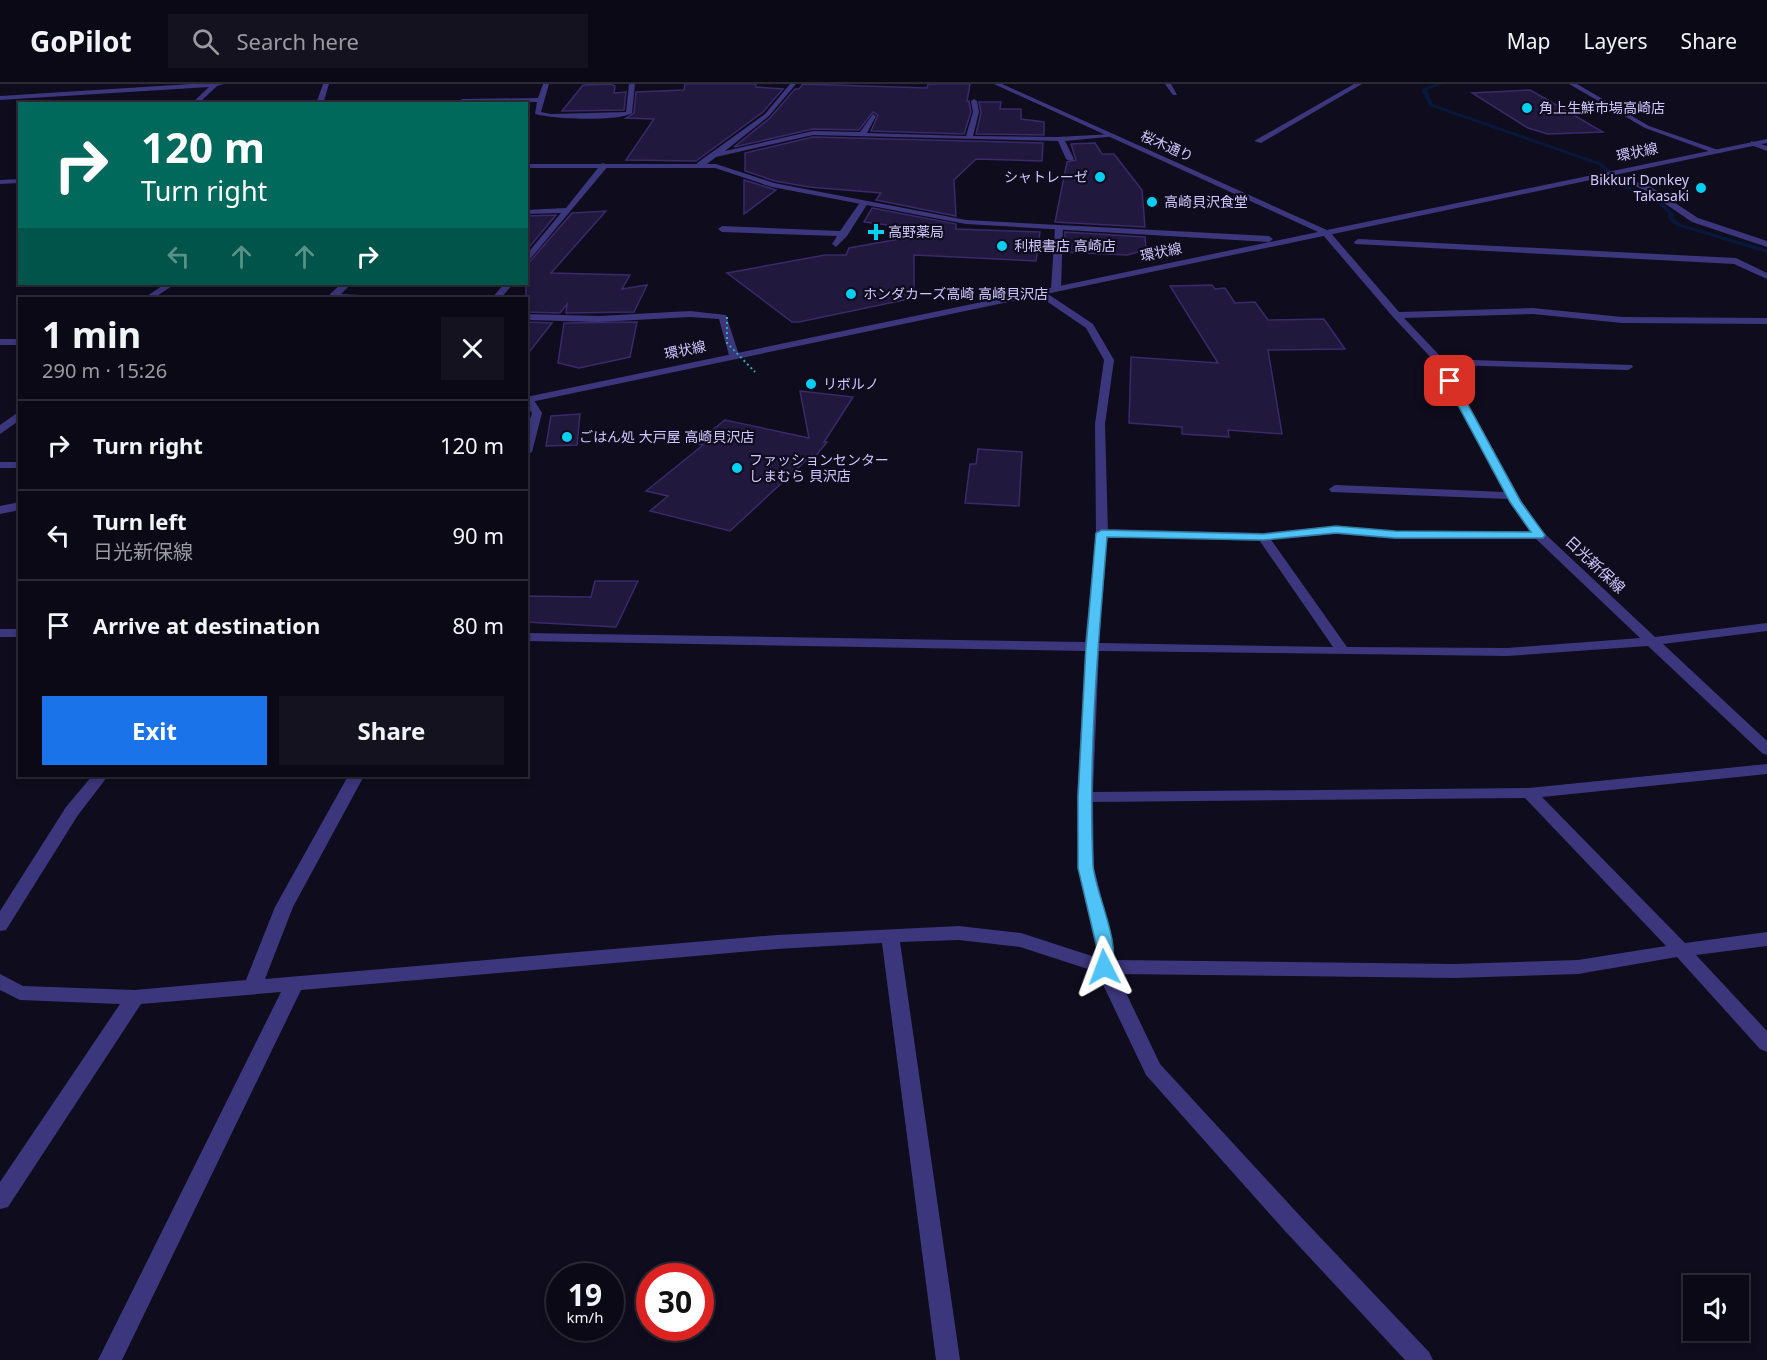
<!DOCTYPE html>
<meta charset="utf-8">
<style>
:root{--surface:#0b0916;--page:#14121f;--text:#f1f3f6;--muted:#9a9aa1;--line:#2b2a35;--accent:#1a73e8}
body{margin:0;font-family:"Noto Sans","Noto Sans JP",sans-serif;background:var(--page);color:var(--text);height:100vh;display:flex;flex-direction:column;font-size:22px;white-space:nowrap}
*{box-sizing:border-box;margin:0}
p{font-size:20px;color:var(--muted)}
.icon{flex:none;width:33px;height:33px;fill:none;stroke:currentColor;stroke-width:2;stroke-linecap:round;stroke-linejoin:round}
.map{position:relative;flex:1;overflow:hidden}
.side{position:absolute;left:18px;top:213px;width:510px;height:480px;display:flex;flex-direction:column;background:var(--surface);border-radius:0px;box-shadow:0 3px 9px #0003,0 0 0 2px var(--line)}
.side>*{flex:none}
.banner{position:absolute;left:18px;top:18px;width:510px;height:183px;border-radius:0px;box-shadow:0 3px 9px #0003,0 0 0 2px var(--line);background:#00695c;color:#fff;overflow:hidden}
.tools{position:absolute;left:1683px;top:1191px;display:grid;gap:12px}
.tools a{display:grid;place-items:center;width:66px;height:66px;border-radius:0px;background:var(--surface);box-shadow:0 3px 9px #0003,0 0 0 2px var(--line);font-size:30px}
.speed{position:absolute;left:546px;top:1179px;display:flex;gap:12px;font-size:30px;font-weight:700;text-align:center}
.speed>*{display:grid;place-content:center;width:78px;height:78px;border-radius:50%;background:var(--surface);box-shadow:0 3px 9px #0003,0 0 0 2px var(--line);line-height:1}
.speed small{font-size:15px;font-weight:400}
.speed .limit{border:9px solid #d22;background:#fff;color:#111}
.pin{position:absolute;display:grid;place-items:center;width:51px;height:51px;color:#fff;margin:-26px;border-radius:12px;box-shadow:0 3px 9px #0006}
.me{position:absolute;width:66px;margin:-33px;rotate:357deg;stroke-linejoin:round;filter:drop-shadow(0 0 4px #0008)}
.turn{display:flex;align-items:center;gap:21px;height:126px;padding:0 24px;font-size:27px}
.turn .icon{width:78px;height:78px;stroke-width:2.5}
.turn b{display:block;font-size:42px;line-height:51px}
.lanes{display:flex;align-items:center;height:57px;padding:0 24px;background:#0003;justify-content:center;gap:30px;direction:ltr}
.lanes .off{opacity:.35}
.round{display:grid;place-items:center;flex:none;width:63px;height:63px;border-radius:0px;background:var(--page)}
.summary{display:flex;align-items:center;justify-content:space-between;height:102px;padding:0 24px}
h1{font-size:36px;font-weight:700;line-height:45px}
.cta{display:flex;gap:12px;margin-top:auto;padding:12px 24px}
.cta a{flex:1;height:69px;border-radius:0px;background:var(--accent);color:#fff;font-size:24px;font-weight:700;line-height:69px;text-align:center}
.cta a+a{background:var(--page);color:var(--text)}
ul{padding:0;list-style:none}
li{display:flex;align-items:center;gap:18px;height:90px;padding:0 24px;border-top:2px solid var(--line)}
li div{flex:1}
li b{display:block;font-size:22px}
li em{font-style:normal}
header{display:flex;align-items:center;gap:36px;box-sizing:border-box;height:84px;padding:0 30px;background:var(--surface);border-bottom:2px solid var(--line)}
header strong{font-size:28px}
nav{display:flex;gap:33px;margin-inline-start:auto;font-size:21px}
.search{width:420px;height:54px;background:var(--page);display:flex;align-items:center;gap:15px;box-sizing:border-box;padding:0 21px;border-radius:0px;color:var(--muted);font-size:22px}
.map>svg:first-child{display:block}
</style>
<header>
<strong>GoPilot</strong>
<div class="search"><svg class="icon" aria-label="search" viewBox="0 0 24 24"><circle cx="10" cy="10" r="6"/><path d="M15 15l6 6"/></svg>Search here</div>
<nav><a>Map</a><a>Layers</a><a>Share</a></nav>
</header>
<div class="map">
<svg width="1767" height="1276" viewBox="0 0 1767 1276">
<rect width="100%" height="100%" fill="#0f0c1d"/>
<g fill="none" stroke-linecap="round" stroke-linejoin="round">
<!-- stream -->
<path fill="#091839" fill-rule="evenodd" d="M1435,0H1443L1427,6L1433,20L1602,79L1626,101L1660,116L1673,128L1674,134L1681,140L1767,165V169L1677,142L1669,136L1668,129L1656,118L1622,103L1598,81L1429,22L1421,5Z"/>
</g>
<!-- building -->
<g fill="#21183e" stroke="#392a6a" stroke-width="1.5">
<path d="M610,0L615,2L614,9L626,8L624,26L562,27L583,1Z"/>
<path d="M685,0H756V3L783,5L763,28L696,77L626,76L654,35L626,34L634,29L636,8L684,6Z"/>
<path d="M803,0L927,4L928,0H970L967,17H969L971,28L964,50L871,47L878,31L873,28L859,46L813,45L734,63L770,34L795,5H799Z"/>
<path d="M1530,6L1553,19L1603,48L1548,50L1528,44L1472,9Z"/>
<path d="M979,18H1001L1000,25H1021V35L1044,38V51L976,50L981,29Z"/>
<path d="M813,53L1043,59L1042,77L976,75L954,96L956,132L876,116L881,109L809,103L775,97L745,87V69Z"/>
<path d="M1095,59L1102,70H1114L1142,106L1145,143L1055,138L1067,78L1076,76L1071,60Z"/>
<path d="M744,96L776,106L744,130Z"/>
<path d="M872,124L956,140V145L1040,148L1036,177L914,171V214L799,238H792L727,189L825,171H846L849,164L939,148L864,138Z"/>
<path d="M606,127L551,189L630,191L622,205L647,201L634,228L566,229L567,220L560,229L526,228V182L572,129Z"/>
<path d="M556,131L526,167V132Z"/>
<path d="M1065,148L1145,153L1146,166L1127,171L1064,168Z"/>
<path d="M1212,201L1215,205L1225,204L1235,219L1255,218L1268,236L1324,235L1345,265L1268,266L1282,350L1228,346L1229,353L1182,350V343L1129,339L1131,273L1218,279L1170,202Z"/>
<path d="M526,238L552,239L526,272Z"/>
<path d="M637,238L630,273L579,284L558,279L564,239Z"/>
<path d="M800,307L853,313L824,358H827L813,375L812,371L730,447L650,427L668,412L646,407L703,361L696,359L725,336L809,354Z"/>
<path d="M580,330L577,361L546,362L551,332Z"/>
<path d="M978,365L1022,368L1019,422L965,419L970,380H976Z"/>
<path d="M595,497H638L616,543L526,538V512L591,513Z"/>
</g>
<g fill="none" stroke-linecap="round" stroke-linejoin="round">
<!-- service -->
<g fill="#3c367c" fill-rule="evenodd">
<path d="M341,200H351L341,210L360,211L365,214H330V210Z"/>
<rect x="0" y="378" width="20" height="6"/>
<path d="M1336,442L1395,447H1539L1545,451L1539,455H1395L1336,450L1263,457L1102,453L1096,449L1102,445L1263,449Z"/>
</g>
<!-- minor -->
<g fill="#3c367c" fill-rule="evenodd">
<path d="M191,0H224L217,2L198,20H191L209,3L0,16V12Z"/>
<path d="M323,0H329L323,20H316Z"/>
<path d="M543,0H549L541,28L551,30L626,28L629,0H635L632,29C617,38 553,35 535,30L537,18L462,19L459,17L462,15L538,14Z"/>
<path d="M790,0H796L769,32L725,67L813,47L860,48L873,30L876,32L867,49L966,52L973,28L971,17L974,15L977,17L979,28L973,52L1057,53L1113,50L1117,52L1065,57L1074,75L1070,77L1066,75L1058,57L813,51L716,73L703,83H697V79L765,30Z"/>
<path d="M1165,0H1171L1177,11H1173Z"/>
<path d="M1354,0H1362L1261,59L1254,57Z"/>
<path d="M1569,0H1577L1649,42L1721,67L1714,69L1645,44Z"/>
<path d="M1751,57L1767,62V67L1751,61Z"/>
<path d="M602,79L609,81L526,180V171L561,129L526,130V126L566,124Z"/>
<path d="M1609,88L1651,103L1698,134L1767,157V163L1692,138L1645,106L1606,92L1605,90Z"/>
<path d="M20,95V99L0,100V96Z"/>
<path d="M861,117L868,119L847,152L836,163L832,160L837,152L722,148L718,145L722,142L840,147Z"/>
<path d="M1059,141L1063,143L1061,205L1056,208L1051,205L1055,143Z"/>
<path d="M1323,147H1329L1399,228L1533,224L1622,233L1767,234V240L1622,239L1533,230L1404,234L1443,275L1632,281L1633,283L1628,286L1447,281L1522,418L1543,448L1655,553L1767,539V547L1663,560L1767,657V671L1762,669L1648,562L1507,572L1099,567L1093,708L1529,704L1767,680V690L1542,713L1685,859L1767,848V862L1696,871L1767,947V968L1760,965L1677,873L1578,890L1454,894L1117,890L1160,980L1301,1133L1429,1268L1433,1276H1405L1285,1147L1146,991L1097,888L1020,863L959,856L900,858L960,1276H936L882,859L777,865L301,906L122,1276H98L281,908L141,920L8,1123L0,1125V1098L120,920L20,916L0,906V890L23,902L135,906L246,896L275,823L348,692H364L293,823L265,895L777,851L959,842L1021,849L1095,873L1096,864L1078,784L1077,713L1085,567L526,557V549L1085,558L1096,449L1095,340L1104,276L1086,244L1036,210V206H1042L1093,240L1114,276L1105,340L1108,449L1099,559L1333,563L1257,453L1263,449L1267,450L1347,563L1507,564L1640,554L1535,454L1509,415L1331,408L1329,405L1335,401L1505,408L1436,279L1393,233L1323,151ZM1525,714L1666,862L1578,876L1454,880L1113,876L1114,864L1094,784L1093,718Z"/>
<path d="M1358,155L1736,174L1767,189V195L1734,180L1355,160L1354,158Z"/>
<path d="M165,200H175L154,214H144Z"/>
<path d="M504,200H513L501,214H492Z"/>
<path d="M690,227L726,231L739,271L738,273L729,271L719,235L690,233L599,238L526,236V230L599,232Z"/>
<rect x="0" y="255" width="20" height="6"/>
<path d="M526,312L532,313L542,329L532,368L526,371V347L532,329L526,321Z"/>
<path d="M20,327V336L0,350V341Z"/>
<rect x="0" y="545" width="20" height="8"/>
<path d="M92,692H108L78,731L6,846L0,847V827L66,723Z"/>
</g>
<!-- tertiary -->
<g fill="#3c367c" fill-rule="evenodd">
<path d="M994,0H1002L1327,146L1767,55V59L526,319V313L1318,148Z"/>
<path d="M526,80H716L774,99L966,136L1269,152L1273,155L1269,158L966,140L772,103L715,84H526Z"/>
<path d="M20,418V426L0,430V422Z"/>
</g>
<!-- path-bridge -->
<path stroke="#2daeab" stroke-width="2" stroke-dasharray="2 3" stroke-linecap="butt" d="M727,233V259L755,288"/>
</g>
<!-- route -->
<path fill="#4fc3f7" stroke="#337fa1" stroke-width="1.5" d="M1450,294L1455,297L1521,418L1545,451L1543,454H1395L1336,449L1263,456L1107,453C1098,561 1088,672 1093,781C1095,809 1123,862 1110,887L1104,889L1098,887L1095,883L1097,864L1078,784V713L1086,563L1096,449L1102,446L1263,450L1336,442L1395,447L1531,448L1510,418L1445,297Z"/>
<!-- markers -->
<g fill="#01d0f2" stroke="#0f0c1d" stroke-width="2">
<circle cx="1527" cy="24" r="6"/>
<circle cx="1100" cy="93" r="6"/>
<circle cx="1701" cy="104" r="6"/>
<circle cx="1152" cy="118" r="6"/>
<path d="M873 139h6v6h6v6h-6v6h-6v-6h-6v-6h6z"/>
<circle cx="1002" cy="162" r="6"/>
<circle cx="851" cy="210" r="6"/>
<circle cx="811" cy="300" r="6"/>
<circle cx="567" cy="353" r="6"/>
<circle cx="737" cy="384" r="6"/>
</g>
<g text-anchor="middle" stroke-width="4.5" stroke-linejoin="round" paint-order="stroke">
<!-- far-poi labels -->
<g font-size="14" fill="#d0c8ff" stroke="#0f0c1d" text-anchor="start">
<text x="1539" y="29">角上生鮮市場高崎店</text>
<text x="1088" y="98" text-anchor="end">シャトレーゼ</text>
<text x="1689" y="101" text-anchor="end">Bikkuri Donkey<tspan x="1689" dy="16">Takasaki</tspan></text>
<text x="1164" y="123">高崎貝沢食堂</text>
<text x="888" y="153">高野薬局</text>
<text x="1014" y="167">利根書店 高崎店</text>
<text x="863" y="215">ホンダカーズ高崎 高崎貝沢店</text>
<text x="823" y="305">リボルノ</text>
<text x="579" y="358">ごはん処 大戸屋 高崎貝沢店</text>
<text x="749" y="381">ファッションセンター<tspan x="749" dy="16">しまむら 貝沢店</tspan></text>
</g>
<!-- far-street labels -->
<g font-size="14" fill="#d0c8ff" stroke="#0f0c1d">
<text transform="translate(1167 62) rotate(24)" y="5">桜木通り</text>
<text transform="translate(1637 68) rotate(-12)" y="5">環状線</text>
<text transform="translate(1161 168) rotate(-12)" y="5">環状線</text>
<text transform="translate(685 266) rotate(-12)" y="5">環状線</text>
</g>
<!-- street labels -->
<g font-size="15" fill="#d0c8ff" stroke="#0f0c1d">
<text transform="translate(1595 481) rotate(43)" y="5">日光新保線</text>
</g>
</g>
</svg>
<div class="tools">
<a><svg class="icon" aria-label="sound" viewBox="0 0 24 24"><path d="M4 9h4l5-4v14l-5-4H4zM17 9q2 3 0 6"/></svg></a>
</div>
<div class="speed"><div>19<small>km/h</small></div><div class="limit">30</div></div>
<div class="pin" style="left:1450px;top:297px;background:#d93025"><svg class="icon" aria-label="arrive" viewBox="0 0 24 24"><path d="M6 21V4h12l-3 4 3 4H6"/></svg></div>
<svg class="me" style="left:1104px;top:883px" viewBox="-20 -20 40 40"><path d="M0-17L14 15 0 8-14 15z" fill="#4fc3f7" stroke="#fff" stroke-width="4"/></svg>
<div class="banner">
<div class="turn"><svg class="icon" aria-label="right" viewBox="0 0 24 24"><path d="M7 20v-9h11M14 6l5 5-5 5"/></svg><div><b>120 m</b>Turn right</div></div>
<div class="lanes"><svg class="icon off" aria-label="left" viewBox="0 0 24 24"><path d="M17 20v-9H6M10 6l-5 5 5 5"/></svg><svg class="icon off" aria-label="ahead" viewBox="0 0 24 24"><path d="M12 20V5M6 11l6-6 6 6"/></svg><svg class="icon off" aria-label="ahead" viewBox="0 0 24 24"><path d="M12 20V5M6 11l6-6 6 6"/></svg><svg class="icon" aria-label="right" viewBox="0 0 24 24"><path d="M7 20v-9h11M14 6l5 5-5 5"/></svg></div>
</div>
<section class="side">
<div class="summary"><div><h1>1 min</h1><p>290 m · 15:26</p></div><a class="round"><svg class="icon" aria-label="close" viewBox="0 0 24 24"><path d="M6 6l12 12M18 6L6 18"/></svg></a></div>
<ul>
<li><svg class="icon" aria-label="right" viewBox="0 0 24 24"><path d="M7 20v-9h11M14 6l5 5-5 5"/></svg><div><b>Turn right</b></div><em>120 m</em></li>
<li><svg class="icon" aria-label="left" viewBox="0 0 24 24"><path d="M17 20v-9H6M10 6l-5 5 5 5"/></svg><div><b>Turn left</b><p>日光新保線</p></div><em>90 m</em></li>
<li><svg class="icon" aria-label="arrive" viewBox="0 0 24 24"><path d="M6 21V4h12l-3 4 3 4H6"/></svg><div><b>Arrive at destination</b></div><em>80 m</em></li>
</ul>
<div class="cta"><a>Exit</a><a>Share</a></div>
</section>
</div>
